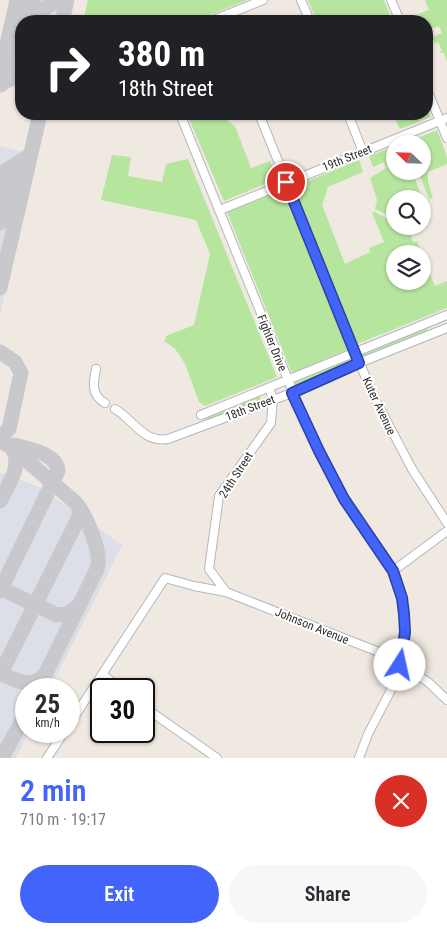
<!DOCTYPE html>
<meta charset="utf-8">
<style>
:root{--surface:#fff;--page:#f7f7f7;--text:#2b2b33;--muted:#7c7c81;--accent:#4264fb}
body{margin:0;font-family:"Roboto Condensed",sans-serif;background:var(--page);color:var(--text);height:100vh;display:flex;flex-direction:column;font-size:19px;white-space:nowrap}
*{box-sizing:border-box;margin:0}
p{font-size:16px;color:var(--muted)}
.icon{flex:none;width:28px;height:28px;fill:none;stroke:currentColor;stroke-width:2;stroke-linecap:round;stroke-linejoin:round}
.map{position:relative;height:758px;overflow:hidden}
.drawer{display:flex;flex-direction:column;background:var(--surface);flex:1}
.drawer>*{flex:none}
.guide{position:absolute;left:15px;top:15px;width:418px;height:105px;border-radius:20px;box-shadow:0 1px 4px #0004;background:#202124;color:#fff;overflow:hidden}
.needle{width:32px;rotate:293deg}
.buttons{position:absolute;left:386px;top:135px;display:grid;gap:10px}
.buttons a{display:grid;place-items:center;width:45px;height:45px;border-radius:50%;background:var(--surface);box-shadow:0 1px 4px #0004;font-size:25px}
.speed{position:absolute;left:15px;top:678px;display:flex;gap:10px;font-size:25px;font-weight:700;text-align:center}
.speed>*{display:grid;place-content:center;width:65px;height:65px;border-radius:50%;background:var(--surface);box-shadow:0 1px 4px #0004;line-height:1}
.speed small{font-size:12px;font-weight:400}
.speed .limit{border:2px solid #111;border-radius:8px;background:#fff;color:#111}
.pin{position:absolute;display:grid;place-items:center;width:42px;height:42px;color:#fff;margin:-21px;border:2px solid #fff;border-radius:50%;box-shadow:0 1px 5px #0007}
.me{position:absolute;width:55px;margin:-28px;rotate:10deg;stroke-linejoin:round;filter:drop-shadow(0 0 4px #0008)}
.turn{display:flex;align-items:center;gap:18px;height:105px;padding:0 20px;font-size:22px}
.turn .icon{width:65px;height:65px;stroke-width:2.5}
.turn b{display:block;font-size:35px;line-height:42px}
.round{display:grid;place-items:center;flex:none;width:52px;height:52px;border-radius:26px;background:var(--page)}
.summary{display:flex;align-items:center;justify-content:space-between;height:85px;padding:0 20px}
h1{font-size:30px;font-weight:600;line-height:38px;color:var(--accent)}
.button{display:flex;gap:10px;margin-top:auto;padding:10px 20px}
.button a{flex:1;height:58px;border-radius:30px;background:var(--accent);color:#fff;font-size:20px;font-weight:600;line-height:58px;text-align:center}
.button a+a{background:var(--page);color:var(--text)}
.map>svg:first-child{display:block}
</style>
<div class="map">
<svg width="447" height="758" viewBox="0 0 447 758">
<rect width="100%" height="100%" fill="#efe9e1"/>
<!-- airport -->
<g fill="#dcdee8">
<path d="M27,0H73L68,21H22Z"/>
<path d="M21,25V89L7,86Z"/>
<path d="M0,146L37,155L0,315Z"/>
<path d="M0,472L39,487L122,545L50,689H26V731H29L16,758H0Z"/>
</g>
<!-- green -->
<g fill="#b6e59e">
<path d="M88,0H247L195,21H83Z"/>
<path d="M308,0H384L392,21H317Z"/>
<path d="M425,0H447V61L444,53L439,52L442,50L438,42L435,44L432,37L442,33L439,26L426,31V21H418L416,15L429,10Z"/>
<path d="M426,106L431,117L400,129L393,114H426Z"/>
<path d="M187,114H225L228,121L235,126L251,168L270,161L277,179L224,201Z"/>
<path d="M437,130L447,157V164L428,172V182L433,198L429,199L418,171H422V144L406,143Z"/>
<path d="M395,146V171H412L431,221L423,224L422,199H395V219L375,209L377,200L370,178L386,168L384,162L373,167L369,156Z"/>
<path d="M112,155L131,157L128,176L162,182L166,164L188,159L277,377L205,406L199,402C191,383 185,349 164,342L166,336L194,325L210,254L196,220L101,200Z"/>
<path d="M359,160L363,172L328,187L322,205L345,264L370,252L369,248L384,242L372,212H375L395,223V226H402L409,229L413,242L417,241L422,254H395V281H422V254L435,286L447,281V308L357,344L293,187Z"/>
<path d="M282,190L287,193L349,349L294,372L291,371L227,212Z"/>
<path d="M425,326L428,332L363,358L361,352Z"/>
<path d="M349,357L351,364L296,386L294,380Z"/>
<path d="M259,393L261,400L209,421L206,419V416Z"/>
</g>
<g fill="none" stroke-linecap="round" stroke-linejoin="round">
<!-- taxiway -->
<g stroke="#c9c8cc" stroke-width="15">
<path d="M14,15L18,9L33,0"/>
<path d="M25,21L58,0"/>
<path d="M62,21L67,0"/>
<path d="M5,52L21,40"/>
<path d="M1,70L21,56"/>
<path d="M0,75L17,0"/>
<path d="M0,85L21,72"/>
<path d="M0,174L29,156L31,152"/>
<path d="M0,190L24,175L27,171"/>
<path d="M0,207L22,190"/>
<path d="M0,223L18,210"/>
<path d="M0,288L40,114"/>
<path d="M0,352L15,362L21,373L9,429L0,437"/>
<path d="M0,441L11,447L76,503C86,515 103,554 97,569L38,689"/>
<path d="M0,501C8,484 24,465 11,447"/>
<path d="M0,588L57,615L68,614L78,606"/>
<path d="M0,591L58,471C57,453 27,449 14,445"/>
<path d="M0,673C17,681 31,690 46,674"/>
<path d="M0,675L78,519L80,512L78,506"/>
<path d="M2,758L26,713"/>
</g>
<!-- minor casing -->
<g stroke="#b4b7c1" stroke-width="10">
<g id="minor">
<path d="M301,0L310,21"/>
<path d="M391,0L400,21"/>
<path d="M211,21L263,0"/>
<path d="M426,87L447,138"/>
<path d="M180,114L306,424L344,499L393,571L402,598L405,632L400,665L390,692L368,734L359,758"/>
<path d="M259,114L372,393L412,469L447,523"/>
<path d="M348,114L363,152"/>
<path d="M220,210L447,118"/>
<path d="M96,369C93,383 91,395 105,403"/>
<path d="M115,409C134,420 143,443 168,439L292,393L359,363L447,328"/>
<path d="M201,415L447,315"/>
<path d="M393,571L447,531"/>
<path d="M226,592L209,569L219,496L271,423L273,399L269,388"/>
<path d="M103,675L121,689"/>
<path d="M144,707L217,758"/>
<path d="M69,725L165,578L194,586L226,592L384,654L428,682L447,700"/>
<path d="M47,758L65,731"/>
</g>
</g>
<!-- minor -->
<use href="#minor" stroke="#fff" stroke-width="8"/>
</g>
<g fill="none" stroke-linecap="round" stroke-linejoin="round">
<!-- route casing -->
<g stroke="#2b41a3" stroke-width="12">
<path id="route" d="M286,182L359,363L292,393L319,451L344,499L393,571L402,598L404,614L405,632L400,665"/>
</g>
<!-- route -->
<use href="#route" stroke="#4264fb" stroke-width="9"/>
</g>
<g text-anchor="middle" stroke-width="4" stroke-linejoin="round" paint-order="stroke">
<!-- street labels -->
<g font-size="12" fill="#2e2e2e" stroke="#fff">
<text transform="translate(347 158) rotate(-22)" y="4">19th Street</text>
<text transform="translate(272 343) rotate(68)" y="4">Fighter Drive</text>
<text transform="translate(379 406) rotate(65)" y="4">Kuter Avenue</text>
<text transform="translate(250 408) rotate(-21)" y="4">18th Street</text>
<text transform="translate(236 475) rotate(-57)" y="4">24th Street</text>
<text transform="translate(312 626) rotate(22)" y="4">Johnson Avenue</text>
</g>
</g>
</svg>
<div class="buttons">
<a><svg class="needle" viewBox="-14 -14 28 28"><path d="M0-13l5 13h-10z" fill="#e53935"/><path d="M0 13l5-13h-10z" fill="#7c7c81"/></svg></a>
<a><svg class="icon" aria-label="search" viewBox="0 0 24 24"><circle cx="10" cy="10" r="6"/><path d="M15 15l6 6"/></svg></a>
<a><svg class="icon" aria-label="layers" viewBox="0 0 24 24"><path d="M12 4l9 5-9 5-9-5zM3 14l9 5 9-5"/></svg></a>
</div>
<div class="speed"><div>25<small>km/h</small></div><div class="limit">30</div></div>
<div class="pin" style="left:286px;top:182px;background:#d93025"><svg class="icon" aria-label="arrive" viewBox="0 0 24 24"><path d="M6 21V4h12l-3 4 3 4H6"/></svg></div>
<svg class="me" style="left:400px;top:665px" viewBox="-20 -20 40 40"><circle r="19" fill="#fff"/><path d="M0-13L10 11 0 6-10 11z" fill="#4264fb"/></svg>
<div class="guide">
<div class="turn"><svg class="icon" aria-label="right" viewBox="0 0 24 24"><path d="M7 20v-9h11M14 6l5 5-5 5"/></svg><div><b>380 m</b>18th Street</div></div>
</div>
</div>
<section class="drawer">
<div class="summary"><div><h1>2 min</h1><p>710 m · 19:17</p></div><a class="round" style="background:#d93025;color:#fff"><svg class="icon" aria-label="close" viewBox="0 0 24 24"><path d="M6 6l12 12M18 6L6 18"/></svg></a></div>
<div class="button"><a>Exit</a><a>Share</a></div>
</section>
